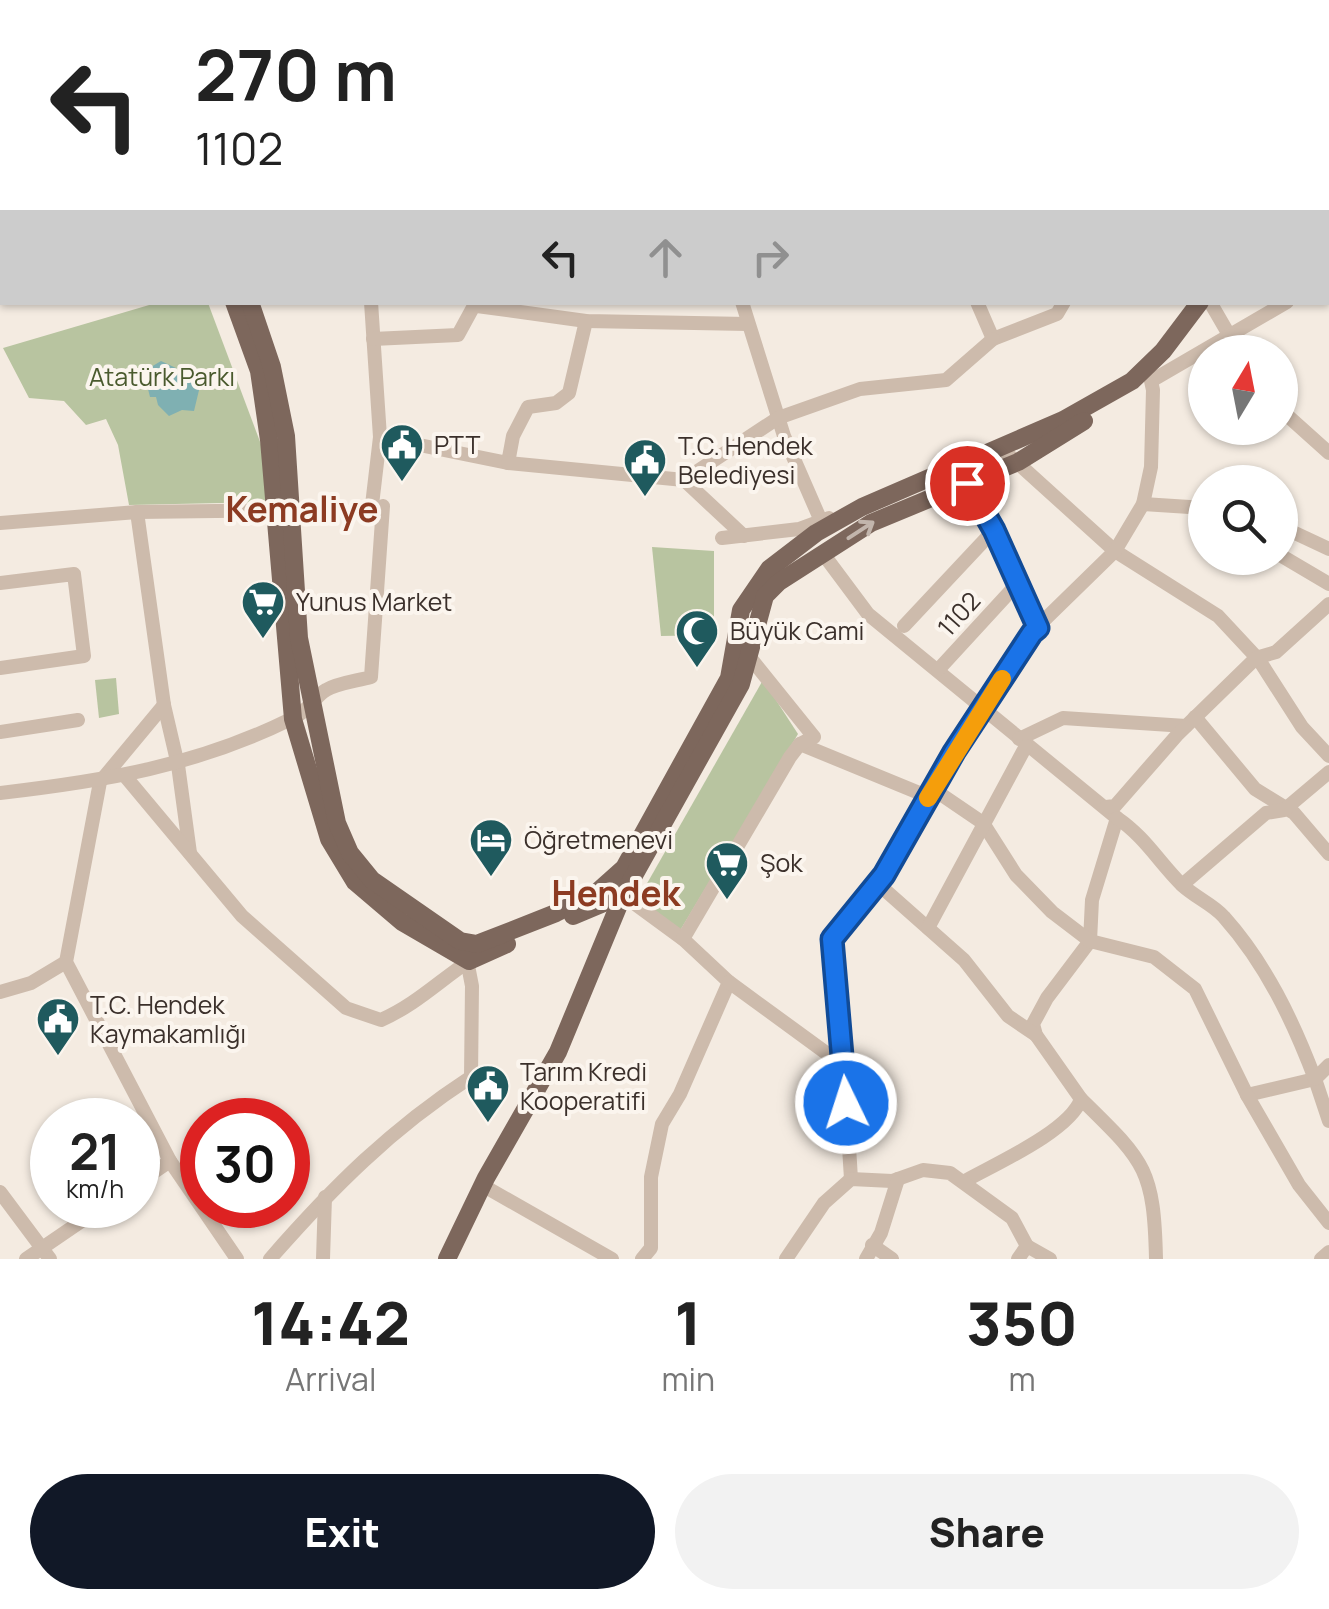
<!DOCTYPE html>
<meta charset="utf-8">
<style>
:root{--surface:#fff;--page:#f2f2f2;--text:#222;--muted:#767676;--accent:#111827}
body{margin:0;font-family:Manrope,sans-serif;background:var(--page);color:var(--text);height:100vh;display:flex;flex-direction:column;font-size:38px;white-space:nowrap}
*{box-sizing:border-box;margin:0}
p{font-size:32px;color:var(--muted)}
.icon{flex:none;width:55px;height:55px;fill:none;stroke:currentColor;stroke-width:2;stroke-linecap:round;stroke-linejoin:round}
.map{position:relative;height:1259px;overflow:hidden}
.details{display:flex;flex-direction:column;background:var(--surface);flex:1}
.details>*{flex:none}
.top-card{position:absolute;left:0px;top:0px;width:1330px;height:305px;box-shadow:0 2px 8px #0004;background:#fff;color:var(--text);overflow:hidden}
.needle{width:65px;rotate:10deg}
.buttons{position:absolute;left:1188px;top:335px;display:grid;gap:20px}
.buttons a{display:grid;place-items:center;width:110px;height:110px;border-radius:50%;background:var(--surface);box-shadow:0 2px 8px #0004;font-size:50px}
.speed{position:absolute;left:30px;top:1098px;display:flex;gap:20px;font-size:50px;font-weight:700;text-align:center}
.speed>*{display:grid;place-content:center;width:130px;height:130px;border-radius:50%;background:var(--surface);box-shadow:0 2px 8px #0004;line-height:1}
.speed small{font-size:25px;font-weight:400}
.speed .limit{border:15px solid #d22;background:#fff;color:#111}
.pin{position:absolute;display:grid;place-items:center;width:85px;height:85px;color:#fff;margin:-42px;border:5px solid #fff;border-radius:50%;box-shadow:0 2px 10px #0007}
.me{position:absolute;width:110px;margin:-55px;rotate:356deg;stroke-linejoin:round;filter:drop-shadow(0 0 8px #0008)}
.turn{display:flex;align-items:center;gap:35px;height:210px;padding:0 30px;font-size:45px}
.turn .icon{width:130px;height:130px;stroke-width:2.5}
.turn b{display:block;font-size:70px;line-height:85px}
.lanes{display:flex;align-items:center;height:95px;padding:0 30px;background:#0003;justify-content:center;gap:50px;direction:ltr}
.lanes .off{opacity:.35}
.eta{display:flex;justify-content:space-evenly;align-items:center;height:170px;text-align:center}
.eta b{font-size:60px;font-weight:800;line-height:70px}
.cta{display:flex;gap:20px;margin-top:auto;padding:20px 30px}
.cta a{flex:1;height:115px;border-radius:60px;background:var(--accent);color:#fff;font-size:40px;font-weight:800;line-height:115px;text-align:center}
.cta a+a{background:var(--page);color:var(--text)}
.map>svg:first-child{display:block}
</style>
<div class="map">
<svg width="1329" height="1259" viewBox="0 0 1329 1259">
<rect width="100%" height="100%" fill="#f4ebe1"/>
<!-- green -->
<g fill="#b8c4a0">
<path d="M156,303H208L262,447L266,502L129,505L118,445L106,419L86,425L64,401L29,398L3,348Z"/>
<path d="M652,547L714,551V635L661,636Z"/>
<path d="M116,678L119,714L99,718L95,680Z"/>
<path d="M763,680L798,734L678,934L637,901Z"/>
</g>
<!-- water -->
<path fill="#7fb0b2" d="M161,361L176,368L178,374L195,368L200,386L194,411L182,410L169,416L158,405L156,397H150L146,381L151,367Z"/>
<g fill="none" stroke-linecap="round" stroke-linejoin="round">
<!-- minor -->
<g stroke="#cdbbac" stroke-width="14">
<path d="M335,0V2"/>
<path d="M633,0L634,2"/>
<path d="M891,0L892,2"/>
<path d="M296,2L303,0"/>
<path d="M964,2L968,0"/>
<path d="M1328,52H1329"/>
<path d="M1328,208L1329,211"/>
<path d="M1328,278L1329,277"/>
<path d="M371,302L380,437L372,505"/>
<path d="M742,302L784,436L821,521"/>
<path d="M977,302L993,339L1057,314L1064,302"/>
<path d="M1210,302L1239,352"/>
<path d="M477,306L586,321L748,324"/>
<path d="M373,339L458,335L476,302"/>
<path d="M1280,409L1329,453"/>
<path d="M380,437L508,463L513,436L528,407L556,403L569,393L586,321"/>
<path d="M1001,448L1115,551L1218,616L1259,660L1302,727L1329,756"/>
<path d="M508,463L684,480L778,418L860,389L946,380L993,339"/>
<path d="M684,480L744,536"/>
<path d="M1143,504L1205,508"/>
<path d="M137,512L164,705L178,765L190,853"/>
<path d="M0,523L137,512L284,510"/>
<path d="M1280,526L1329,549"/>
<path d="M722,538L799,529L829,518"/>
<path d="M824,555L868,614L1117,818L1092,900L1090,941L1047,998L1033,1024L1036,1035L1081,1099C1070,1131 995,1164 965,1181"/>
<path d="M1280,555L1329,584"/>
<path d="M0,583L74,574L84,656L0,668"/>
<path d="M1018,583L1038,628"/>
<path d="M904,626L994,530"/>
<path d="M938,670L1018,583L994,530L967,483"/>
<path d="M164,705L100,782L66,962L170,1161"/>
<path d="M1195,717L1255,789L1294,813L1329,854"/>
<path d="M0,732L78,720"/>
<path d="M1019,739L1063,718L1186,726"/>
<path d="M800,744L929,797"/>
<path d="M125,776L242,916L346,1008L381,1020C415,1005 438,982 469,961"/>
<path d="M933,789L983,823L1016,875L1052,912L1090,941L1154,957L1195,989L1247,1095L1315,1079L1329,1121"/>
<path d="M0,793C104,781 196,766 291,719C308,712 315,696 326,690C338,683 357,681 371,677L383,506"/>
<path d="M1106,807L1115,806L1178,734L1256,658L1276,652L1329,604"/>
<path d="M1117,818C1144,836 1159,862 1181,884C1194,897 1213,904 1224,917C1266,964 1293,1021 1315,1079L1329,1065"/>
<path d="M877,883L964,960L1008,1016L1036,1035"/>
<path d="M1182,885L1266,813L1284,810L1329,772"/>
<path d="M623,895L683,939L729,982L680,1094L662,1124L651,1177V1248L642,1259"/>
<path d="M928,928L1026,746"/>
<path d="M683,939L790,757L800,744L814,737L748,655"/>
<path d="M729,982L844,1066L851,1179"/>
<path d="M0,992L31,983L66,962"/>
<path d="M844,1066L832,939L883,875L954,752L1031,633L1115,551L1143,504L1151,467L1153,390L1151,381L1287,302"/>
<path d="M1247,1095L1299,1185L1329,1223"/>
<path d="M1081,1099C1144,1161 1154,1167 1156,1259"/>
<path d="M138,1183L170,1161L237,1259"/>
<path d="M482,1185L612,1259"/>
<path d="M0,1192L50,1259"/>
<path d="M872,1245L892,1259"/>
<path d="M1027,1246L1050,1259"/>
<path d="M26,1259L105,1205"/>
<path d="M270,1259C333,1187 391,1129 471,1077L472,986L466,955"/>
<path d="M323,1259L325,1197"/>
<path d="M786,1259L824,1203L851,1179L892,1181L923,1170L950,1173L1012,1218L1027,1246L1018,1259"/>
<path d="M866,1259L881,1233L898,1179"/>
<path d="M1321,1259L1329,1252"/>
</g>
<!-- major -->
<g stroke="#7d675c" stroke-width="18">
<path d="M84,0L86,2"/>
<path d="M104,0L106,2"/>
<path d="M1328,166L1329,164"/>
<path d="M234,302L259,371L269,440L293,719L329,839L355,882L402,922L469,961L507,944"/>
<path d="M250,302L272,367L286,436L299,638L337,823L350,853L372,880L460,941L477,944L556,913L596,893L624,868L729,678L741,610L769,569L816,533L862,507L1063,420L1132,381L1163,351L1200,302"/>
<path d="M573,916L623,895"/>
<path d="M447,1259L486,1178L558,1052L623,895L741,684L765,596L779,582L871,523L1018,462L1084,421"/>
</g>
<!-- highway -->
<g stroke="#5c4a42" stroke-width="20">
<path d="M74,0V2"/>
<path d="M155,2L159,0"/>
<path d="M188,2L192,0"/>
<path d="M0,96L2,95"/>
<path d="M0,120L2,119"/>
</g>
</g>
<!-- one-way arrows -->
<defs><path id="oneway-shaft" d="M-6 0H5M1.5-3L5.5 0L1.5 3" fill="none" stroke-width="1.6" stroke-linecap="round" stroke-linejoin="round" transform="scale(2.5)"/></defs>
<use stroke="#c2b5ac" href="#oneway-shaft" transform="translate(861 530) rotate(-33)"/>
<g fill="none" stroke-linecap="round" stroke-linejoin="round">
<!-- route casing -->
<g stroke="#114b97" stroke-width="25">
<path id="route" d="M846,1103L832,939L884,875L954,752L1032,633L1038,628L994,530L967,483"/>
</g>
<!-- route -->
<use href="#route" stroke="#1a73e8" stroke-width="18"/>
<!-- slow -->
<path stroke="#f59e0b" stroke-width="18" d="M928,798L1002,679"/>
</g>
<!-- icons -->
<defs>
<g id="civic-pin" transform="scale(2.25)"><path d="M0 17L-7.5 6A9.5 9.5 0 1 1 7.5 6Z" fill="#1f5a5e" stroke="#fbf5ee"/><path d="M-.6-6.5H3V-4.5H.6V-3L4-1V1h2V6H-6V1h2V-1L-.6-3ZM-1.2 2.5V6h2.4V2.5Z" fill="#fff"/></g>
<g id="supermarket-pin" transform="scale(2.25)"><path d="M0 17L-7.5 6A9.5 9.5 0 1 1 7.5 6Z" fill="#1f5a5e" stroke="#fbf5ee"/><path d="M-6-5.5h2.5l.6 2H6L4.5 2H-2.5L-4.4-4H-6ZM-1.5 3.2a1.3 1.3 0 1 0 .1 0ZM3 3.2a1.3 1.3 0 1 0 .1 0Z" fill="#fff"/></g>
<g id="mosque-pin" transform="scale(2.25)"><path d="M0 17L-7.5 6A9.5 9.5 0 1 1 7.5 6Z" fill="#1f5a5e" stroke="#fbf5ee"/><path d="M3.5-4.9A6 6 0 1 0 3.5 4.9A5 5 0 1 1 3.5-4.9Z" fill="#fff"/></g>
<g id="hotel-pin" transform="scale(2.25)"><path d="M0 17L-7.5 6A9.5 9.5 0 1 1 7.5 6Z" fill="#1f5a5e" stroke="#fbf5ee"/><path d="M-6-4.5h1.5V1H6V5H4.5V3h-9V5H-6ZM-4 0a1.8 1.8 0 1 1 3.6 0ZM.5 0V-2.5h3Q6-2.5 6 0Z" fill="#fff"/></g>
</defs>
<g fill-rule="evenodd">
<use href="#civic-pin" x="402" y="445"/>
<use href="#civic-pin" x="645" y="460"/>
<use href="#supermarket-pin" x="263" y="602"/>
<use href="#mosque-pin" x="697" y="631"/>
<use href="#hotel-pin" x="491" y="840"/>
<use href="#supermarket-pin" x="727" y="863"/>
<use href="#civic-pin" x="58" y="1019"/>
<use href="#civic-pin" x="488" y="1086"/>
</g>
<g text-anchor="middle" stroke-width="8" stroke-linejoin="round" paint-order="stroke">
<!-- park labels -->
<g font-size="25" fill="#4a5a2e" stroke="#fbf5ee">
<text x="162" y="386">Atatürk Parkı</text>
</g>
<!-- poi labels -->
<g font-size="25" fill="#3b302b" stroke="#fbf5ee" text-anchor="start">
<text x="434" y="454">PTT</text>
<text x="678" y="455">T.C. Hendek<tspan x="678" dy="29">Belediyesi</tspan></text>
<text x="296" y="611">Yunus Market</text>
<text x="730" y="640">Büyük Cami</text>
<text x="524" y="849">Öğretmenevi</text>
<text x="760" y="872">Şok</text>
<text x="90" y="1014">T.C. Hendek<tspan x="90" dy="29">Kaymakamlığı</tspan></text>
<text x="520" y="1081">Tarım Kredi<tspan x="520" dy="29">Kooperatifi</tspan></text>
</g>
<!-- street labels -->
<g font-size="25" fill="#3b302b" stroke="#fbf5ee">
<text transform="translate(959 614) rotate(-48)" y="9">1102</text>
</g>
<!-- district labels -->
<g font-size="35" font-weight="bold" fill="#8c3b22" stroke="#fbf5ee">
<text x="302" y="522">Kemaliye</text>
<text x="616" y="906">Hendek</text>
</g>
</g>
</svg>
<div class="buttons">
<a><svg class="needle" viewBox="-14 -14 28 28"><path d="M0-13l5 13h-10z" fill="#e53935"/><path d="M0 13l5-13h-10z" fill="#767676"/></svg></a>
<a><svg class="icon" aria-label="search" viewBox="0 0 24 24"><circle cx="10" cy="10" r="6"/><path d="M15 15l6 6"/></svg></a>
</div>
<div class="speed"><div>21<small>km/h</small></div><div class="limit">30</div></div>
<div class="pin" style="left:967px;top:483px;background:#d93025"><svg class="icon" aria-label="arrive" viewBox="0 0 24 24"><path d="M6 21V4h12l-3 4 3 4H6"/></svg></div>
<svg class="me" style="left:846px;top:1103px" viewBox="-20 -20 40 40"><circle r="17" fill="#1a73e8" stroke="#fff" stroke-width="3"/><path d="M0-11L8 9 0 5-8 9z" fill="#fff"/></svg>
<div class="top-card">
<div class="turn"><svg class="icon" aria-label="left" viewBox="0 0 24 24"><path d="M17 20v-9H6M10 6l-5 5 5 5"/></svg><div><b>270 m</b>1102</div></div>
<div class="lanes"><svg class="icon" aria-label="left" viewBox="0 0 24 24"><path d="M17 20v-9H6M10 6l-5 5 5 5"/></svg><svg class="icon off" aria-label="ahead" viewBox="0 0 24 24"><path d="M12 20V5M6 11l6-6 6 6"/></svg><svg class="icon off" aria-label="right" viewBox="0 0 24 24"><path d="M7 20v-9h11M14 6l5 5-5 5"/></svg></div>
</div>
</div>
<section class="details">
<div class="eta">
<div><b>14:42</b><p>Arrival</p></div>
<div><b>1</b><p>min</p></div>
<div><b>350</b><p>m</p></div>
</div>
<div class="cta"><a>Exit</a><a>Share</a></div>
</section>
